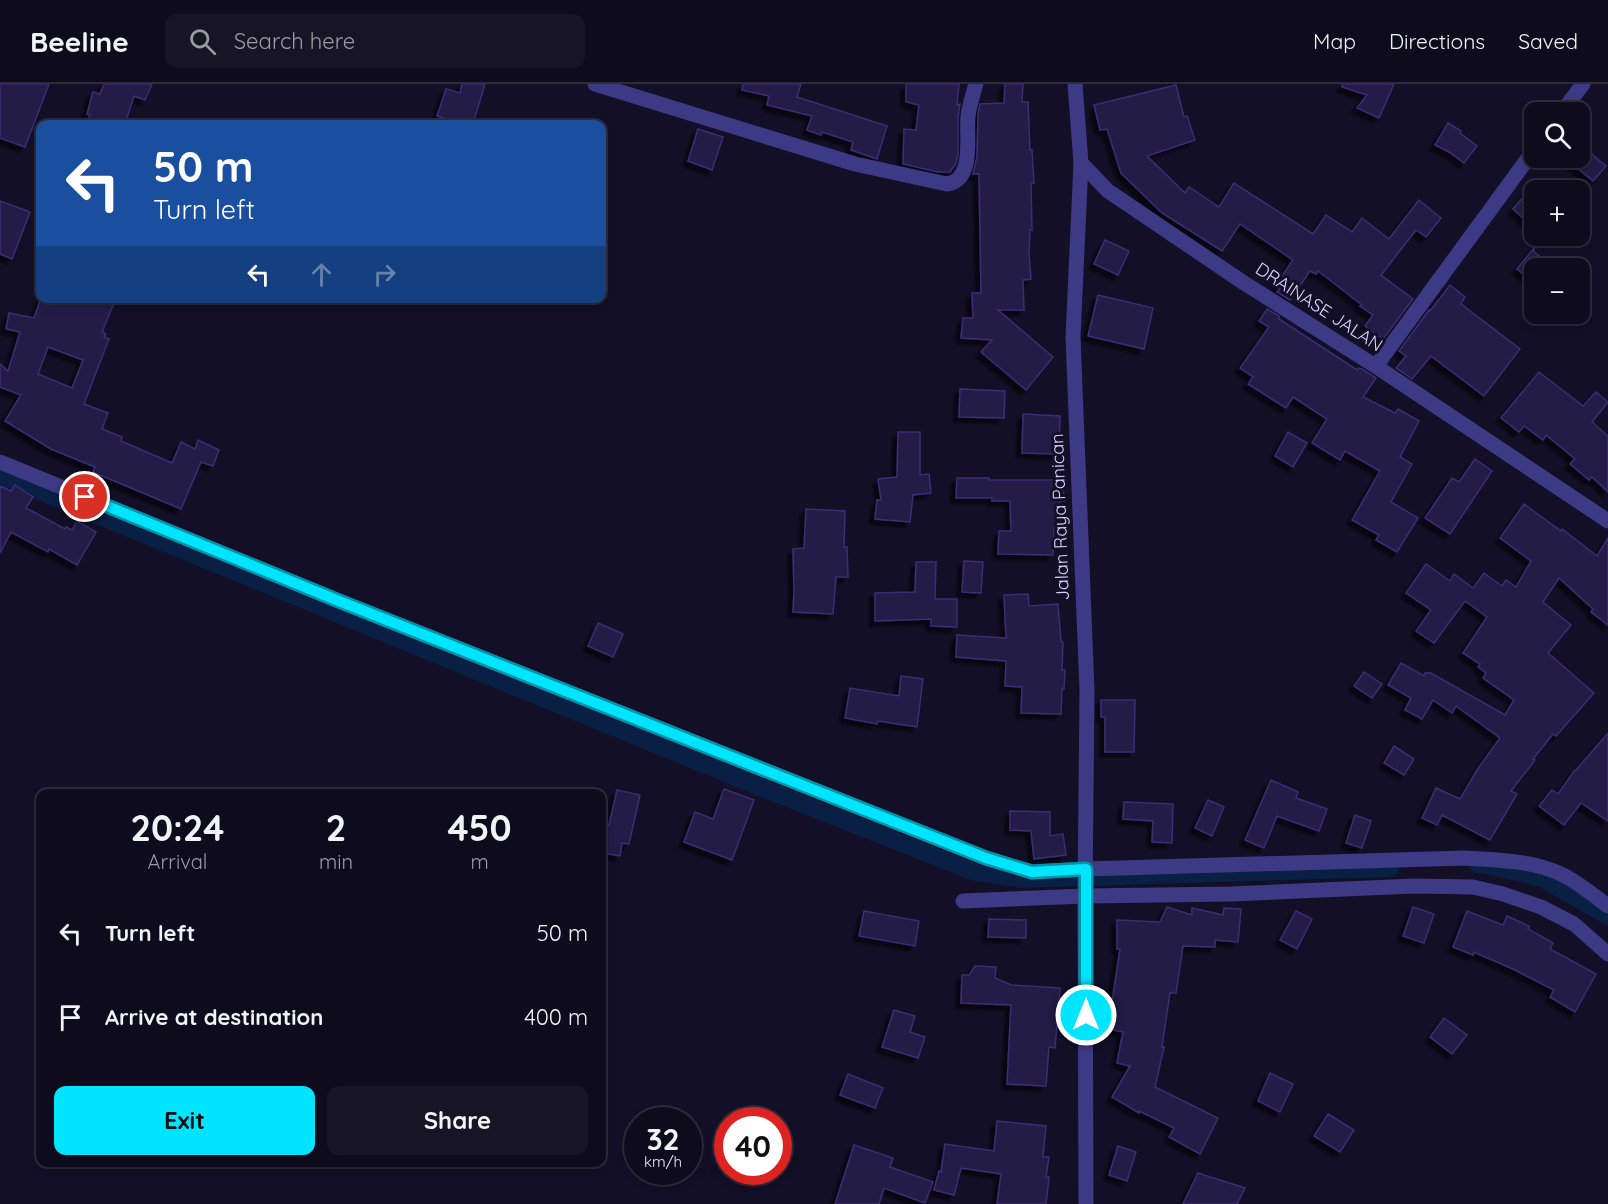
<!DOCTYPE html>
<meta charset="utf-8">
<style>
:root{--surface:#0e0b1c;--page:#171425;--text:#f1f3f6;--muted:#9b9ba3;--line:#2e2b3b;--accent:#00e5ff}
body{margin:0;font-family:Quicksand,sans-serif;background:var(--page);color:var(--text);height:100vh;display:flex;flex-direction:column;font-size:22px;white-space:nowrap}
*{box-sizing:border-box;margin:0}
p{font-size:20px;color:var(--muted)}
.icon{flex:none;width:33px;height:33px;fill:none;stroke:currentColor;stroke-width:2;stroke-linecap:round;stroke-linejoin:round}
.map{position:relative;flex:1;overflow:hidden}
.panel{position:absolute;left:36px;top:705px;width:570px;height:378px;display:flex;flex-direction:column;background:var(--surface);border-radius:12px;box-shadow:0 3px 9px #0003,0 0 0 2px var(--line)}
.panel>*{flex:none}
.hud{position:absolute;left:36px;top:36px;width:570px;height:183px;border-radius:12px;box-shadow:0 3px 9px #0003,0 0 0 2px var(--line);background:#1a4fa0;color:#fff;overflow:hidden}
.buttons{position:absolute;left:1524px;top:18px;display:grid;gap:12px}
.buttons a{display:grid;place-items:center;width:66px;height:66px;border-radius:12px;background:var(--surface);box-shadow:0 3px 9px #0003,0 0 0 2px var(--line);font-size:30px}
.speed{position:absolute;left:624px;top:1023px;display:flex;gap:12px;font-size:30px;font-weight:700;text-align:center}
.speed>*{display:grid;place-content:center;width:78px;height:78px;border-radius:50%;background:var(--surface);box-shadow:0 3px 9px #0003,0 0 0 2px var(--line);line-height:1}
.speed small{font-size:15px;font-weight:400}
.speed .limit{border:9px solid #d22;background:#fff;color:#111}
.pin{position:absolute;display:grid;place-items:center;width:51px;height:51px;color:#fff;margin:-26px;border:3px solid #fff;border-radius:50%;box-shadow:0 2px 6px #0007}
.me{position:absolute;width:66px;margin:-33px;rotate:0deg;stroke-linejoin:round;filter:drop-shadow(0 0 4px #0008)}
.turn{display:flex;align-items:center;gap:21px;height:126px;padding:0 18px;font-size:27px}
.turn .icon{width:78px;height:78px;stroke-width:2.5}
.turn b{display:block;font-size:42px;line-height:51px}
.lanes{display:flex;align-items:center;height:57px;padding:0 18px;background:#0003;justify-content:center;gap:30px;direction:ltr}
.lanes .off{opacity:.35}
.eta{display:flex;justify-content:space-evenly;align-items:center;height:102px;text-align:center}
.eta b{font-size:36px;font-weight:700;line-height:42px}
.button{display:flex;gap:12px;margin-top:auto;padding:12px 18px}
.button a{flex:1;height:69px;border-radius:12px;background:var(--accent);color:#111;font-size:24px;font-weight:700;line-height:69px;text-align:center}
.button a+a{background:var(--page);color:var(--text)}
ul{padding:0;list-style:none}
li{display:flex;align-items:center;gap:18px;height:84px;padding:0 18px}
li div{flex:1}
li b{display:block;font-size:22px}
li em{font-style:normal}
header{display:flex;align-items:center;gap:36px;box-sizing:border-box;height:84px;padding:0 30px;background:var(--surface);border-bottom:2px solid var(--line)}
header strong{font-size:28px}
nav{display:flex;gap:33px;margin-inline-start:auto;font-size:21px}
.search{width:420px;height:54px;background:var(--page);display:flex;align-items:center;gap:15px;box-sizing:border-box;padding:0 21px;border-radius:12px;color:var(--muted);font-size:22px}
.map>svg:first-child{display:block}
</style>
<header>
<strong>Beeline</strong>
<div class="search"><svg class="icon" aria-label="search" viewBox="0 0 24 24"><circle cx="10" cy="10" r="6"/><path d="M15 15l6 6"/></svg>Search here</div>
<nav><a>Map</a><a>Directions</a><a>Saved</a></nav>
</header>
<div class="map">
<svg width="1608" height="1120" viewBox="0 0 1608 1120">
<defs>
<filter id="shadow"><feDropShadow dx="-5" dy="5" stdDeviation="1.5" flood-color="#0009"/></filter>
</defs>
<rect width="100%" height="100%" fill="#130f26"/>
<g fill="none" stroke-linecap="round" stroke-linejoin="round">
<!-- canal -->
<g stroke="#0a1f44" stroke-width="18">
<path d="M0,391L750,699L972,787L1022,795L1390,784"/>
<path d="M1478,780H1484L1542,794L1608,832"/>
</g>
</g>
<!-- building -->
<g fill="#241b47" stroke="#3b2d73" stroke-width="1.5" fill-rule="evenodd" filter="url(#shadow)">
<path d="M0,0H49L25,63L0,54Z"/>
<path d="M104,0H152L145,16L134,12L125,40H87L90,31L87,30L93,8L100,10Z"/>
<path d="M462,0H485L473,40H463L437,32L446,5L460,9Z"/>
<path d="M743,0H801L797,13L887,42L877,75L851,66L853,58L822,48L821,51L807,46L812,32L767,21L769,12L742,6Z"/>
<path d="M906,0H959L957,21L960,20L958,33V71L956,79L950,88H938L903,80L904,45L916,46L919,21L906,18Z"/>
<path d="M1005,0H1023L1022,18H1028L1030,66H1032L1034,99H1031L1032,146H1030L1029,170L1031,195L1023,196L1024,226H998L1053,273L1026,306L981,268L992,256L961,254L963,234H973L972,209H981L979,90H973L977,73L978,30L980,20L1004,19Z"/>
<path d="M1342,0H1394L1379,34L1357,24L1367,11L1342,3Z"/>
<path d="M1176,1L1184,33L1187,32L1195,56L1147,72L1185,109L1189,103L1219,123L1234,99L1313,150L1326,131L1352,148L1362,134L1389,155L1419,116L1441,134L1426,153L1416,146L1381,191L1413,215L1383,255L1365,242L1373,231L1360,222L1362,221L1318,187L1316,190L1310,187L1290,216L1277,208L1280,203L1276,201L1293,176L1240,140L1222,167L1162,129L1121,89L1107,45L1100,46L1094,21Z"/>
<path d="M1448,39L1461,47L1460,49L1477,62L1464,79L1449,68L1435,61Z"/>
<path d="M698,45L723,53L712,86L688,77Z"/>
<path d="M1580,60L1606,82L1593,97L1565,74H1580Z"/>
<path d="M1534,101V144L1513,125Z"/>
<path d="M0,117L30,128L12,175L0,170Z"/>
<path d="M1105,156L1129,167L1118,191L1094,180Z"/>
<path d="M1534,164V168L1556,184H1534V199L1517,185Z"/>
<path d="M1450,201L1465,213L1461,220L1520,265L1484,312L1431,272L1412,295L1396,284L1406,272L1399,267L1429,226L1430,227Z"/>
<path d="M1098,211L1153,224L1144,265L1088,252Z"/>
<path d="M41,214H116L102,248L106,250L104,253L109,255L84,320L108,329L102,345L122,353L121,357L172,379L181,358L195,365L198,356L219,366L213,382L201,378L181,425L93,388L95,383L51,365L5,337L21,311L0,303V280L8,287L20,248L6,245L9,229L34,234ZM48,263L83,276L72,304L38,290Z"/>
<path d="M1267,225L1279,232V235L1357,286L1359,284L1362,285L1376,294L1363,313L1395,329L1398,325L1419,337L1400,373L1412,380L1391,418L1418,434L1397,468L1376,456L1379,451L1352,436L1380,387L1345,367L1340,376L1312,359L1327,335L1293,313L1286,324L1248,300L1253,293L1240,284L1269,243L1259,237Z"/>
<path d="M1539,288L1583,322L1596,308L1608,318L1592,338L1608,352V408L1592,393L1589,396L1570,380L1575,375L1546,351L1543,356L1524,342L1519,348L1501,334Z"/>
<path d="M960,305L1005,307L1004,334L959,333Z"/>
<path d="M1023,330L1060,332L1059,370L1022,369Z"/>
<path d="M898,348H920V391L929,390L931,409L913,411L910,438L875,435L877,416H881L878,395L897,393Z"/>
<path d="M1288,348L1307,359L1293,383L1275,372Z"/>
<path d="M1475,375L1492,387L1450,450L1425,434L1452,394L1459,398Z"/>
<path d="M957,394H989V396H1063L1064,417H1060L1061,443L1054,444L1053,471L998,470L999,447H1011L1010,417H992V414H956Z"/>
<path d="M15,401L33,413L26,424L65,445L66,443L72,446L77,437L96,448L77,481L49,465L48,468L11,448L0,469V402L11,407Z"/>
<path d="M1524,420L1561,447L1562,445L1597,472L1608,454V541L1591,528L1593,525L1559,494L1543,518L1571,541L1548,569L1594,609L1556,652L1553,650L1533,675L1535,676L1511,707L1517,710L1490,756L1442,731L1437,741L1422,734L1436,704L1460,715L1477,686L1500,654L1456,622L1452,629L1433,616L1422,635L1405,626L1411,614L1388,601L1401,579L1424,592L1425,589H1431L1505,631L1514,616L1483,594L1486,589L1478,583L1480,580L1463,569L1487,533L1465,517L1434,559L1416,547L1431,526L1406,509L1426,480L1450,497L1454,490L1473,504L1484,489L1502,502L1506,496L1516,503L1531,477L1500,454Z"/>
<path d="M806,425L845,427L844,463H847L848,493H836L833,530L793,528L794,507L793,465L804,464Z"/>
<path d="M964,477L983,478L981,509L962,508Z"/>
<path d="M916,478H936L935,515H957V543L931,542V535L875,537V509L915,508Z"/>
<path d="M1028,510L1029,522L1058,520L1061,557L1063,558L1062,586H1065L1064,605H1062L1061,630L1021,629L1022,603L1005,602L1006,577L956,573L957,551L1006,554L1004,511Z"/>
<path d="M598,539L623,550L613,573L588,562Z"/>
<path d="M1364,588L1382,600L1372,614L1354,602Z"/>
<path d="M901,592L923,595L917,643L878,637L877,640L845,634L850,604L899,612Z"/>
<path d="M1101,616H1135L1134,668H1105V633H1101Z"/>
<path d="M1608,649V737L1581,719L1564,741L1539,722L1552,706L1558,710L1575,686H1576Z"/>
<path d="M1394,662L1414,675L1404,691L1384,679Z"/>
<path d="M1271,696L1298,708L1296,714L1327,725L1319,747L1277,732L1264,764L1245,756Z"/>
<path d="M724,705L754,716L732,776L684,758L695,728L713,735Z"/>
<path d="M617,706L640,711L629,760L622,759L620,772L602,769V740L609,741Z"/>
<path d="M1208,716L1224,723L1212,752L1195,744Z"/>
<path d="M1124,718L1173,720L1172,759L1152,758L1153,737L1123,735Z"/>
<path d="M1010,727L1050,728V752L1063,750L1066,771L1034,775L1031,747L1010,746Z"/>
<path d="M1355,731L1371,737L1362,764L1346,759Z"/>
<path d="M1167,823L1192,831V824L1223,831L1224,824L1241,825L1238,858L1215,856V863L1183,862L1176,909H1170L1162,963H1164L1155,1003L1218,1034L1200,1070L1169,1053L1174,1044L1139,1027V1029L1112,1013L1130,982L1117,979L1123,948L1108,945L1120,865H1117V836L1160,838Z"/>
<path d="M1413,823L1434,830L1424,859L1403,852Z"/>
<path d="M864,827L919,837L915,862L859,852Z"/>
<path d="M1296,827L1312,835L1297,865L1280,856Z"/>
<path d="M1467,827L1503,841L1507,832L1529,842L1528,845L1553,859L1550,865L1596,890L1575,928L1550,913L1554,906L1513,885L1474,868L1473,871L1453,863Z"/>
<path d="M989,835L1026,836V854L988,853Z"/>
<path d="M975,882L996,883L995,894L1011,901L1060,904L1055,964L1049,963L1046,1002L1007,1000L1011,921L961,919L962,891H969Z"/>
<path d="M894,926L915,932L910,948L925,953L918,974L882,963Z"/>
<path d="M1444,934L1467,951L1452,970L1430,953Z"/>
<path d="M1270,989L1293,1000L1280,1028L1258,1017Z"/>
<path d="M848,990L883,1004L875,1024L840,1011Z"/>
<path d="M1328,1030L1354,1046L1340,1068L1314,1052Z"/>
<path d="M997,1037L1046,1042L1043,1073H1049L1046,1093H1049L1046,1120H997L1001,1090L961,1084L954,1111L934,1106L939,1087L941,1088L945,1060L994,1067Z"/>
<path d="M854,1061L893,1074L890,1083L933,1098L925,1119L884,1104L879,1120H835Z"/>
<path d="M1118,1062L1136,1068L1127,1097L1109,1091Z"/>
<path d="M1198,1089L1245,1104L1237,1120H1183Z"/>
</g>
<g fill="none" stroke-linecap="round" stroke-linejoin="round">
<!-- minor -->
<g stroke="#3d3a85" stroke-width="15">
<path d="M595,0L855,80L947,100C975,96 966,53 968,33C969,22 973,10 976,0"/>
<path d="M1562,28L1583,0"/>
<path d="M1376,282L1534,66"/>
<path d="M0,378L339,517L986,774L1032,788L1086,785L1464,774C1497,776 1531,776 1561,790C1578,798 1593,811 1608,822"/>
<path d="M963,817L1085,812L1231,810L1414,802L1473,803L1503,810L1541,823L1574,840L1608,870"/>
</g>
<!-- tertiary -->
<g stroke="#3d3a85" stroke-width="15">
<path d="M1075,0L1081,79L1108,107L1244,199L1380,285L1608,437"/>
<path d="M1081,79L1073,253L1087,607L1085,812L1086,1120"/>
</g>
</g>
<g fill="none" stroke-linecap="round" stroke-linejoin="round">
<!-- route casing -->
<g stroke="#0095a6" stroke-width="15">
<path id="route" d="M85,413L339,517L986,774L1032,788L1086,785V931"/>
</g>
<!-- route -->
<use href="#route" stroke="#00e5ff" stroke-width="10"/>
</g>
<g text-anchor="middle" stroke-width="6" stroke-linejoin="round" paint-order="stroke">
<!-- street labels -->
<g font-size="18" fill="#d9d4ff" stroke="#130f26">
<text transform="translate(1319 223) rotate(33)" y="6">DRAINASE JALAN</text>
<text transform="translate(1060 433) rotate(-92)" y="6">Jalan Raya Panican</text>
</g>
</g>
</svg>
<div class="buttons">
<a><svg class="icon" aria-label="search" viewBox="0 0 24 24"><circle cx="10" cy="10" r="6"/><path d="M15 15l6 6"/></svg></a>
<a>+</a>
<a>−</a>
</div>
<div class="speed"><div>32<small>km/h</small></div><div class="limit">40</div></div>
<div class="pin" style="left:85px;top:413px;background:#d93025"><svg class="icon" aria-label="arrive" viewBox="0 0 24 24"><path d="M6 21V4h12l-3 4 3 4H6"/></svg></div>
<svg class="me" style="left:1086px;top:931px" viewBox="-20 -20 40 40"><circle r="17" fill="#00e5ff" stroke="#fff" stroke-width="3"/><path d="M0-11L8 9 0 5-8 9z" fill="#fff"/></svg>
<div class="hud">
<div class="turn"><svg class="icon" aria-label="left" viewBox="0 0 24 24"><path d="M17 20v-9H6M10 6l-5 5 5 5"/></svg><div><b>50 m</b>Turn left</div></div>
<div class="lanes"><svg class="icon" aria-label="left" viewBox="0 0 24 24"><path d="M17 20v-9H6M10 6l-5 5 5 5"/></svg><svg class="icon off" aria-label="ahead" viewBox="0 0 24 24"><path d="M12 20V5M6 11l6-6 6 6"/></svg><svg class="icon off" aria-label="right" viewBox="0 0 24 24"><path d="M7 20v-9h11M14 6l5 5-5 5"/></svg></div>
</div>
<section class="panel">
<div class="eta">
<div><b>20:24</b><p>Arrival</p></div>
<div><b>2</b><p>min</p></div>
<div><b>450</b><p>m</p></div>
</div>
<ul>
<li><svg class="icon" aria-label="left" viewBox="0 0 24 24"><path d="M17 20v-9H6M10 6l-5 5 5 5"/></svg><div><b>Turn left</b></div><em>50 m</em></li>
<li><svg class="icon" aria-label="arrive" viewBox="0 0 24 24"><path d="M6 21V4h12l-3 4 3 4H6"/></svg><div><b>Arrive at destination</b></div><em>400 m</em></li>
</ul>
<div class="button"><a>Exit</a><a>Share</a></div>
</section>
</div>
